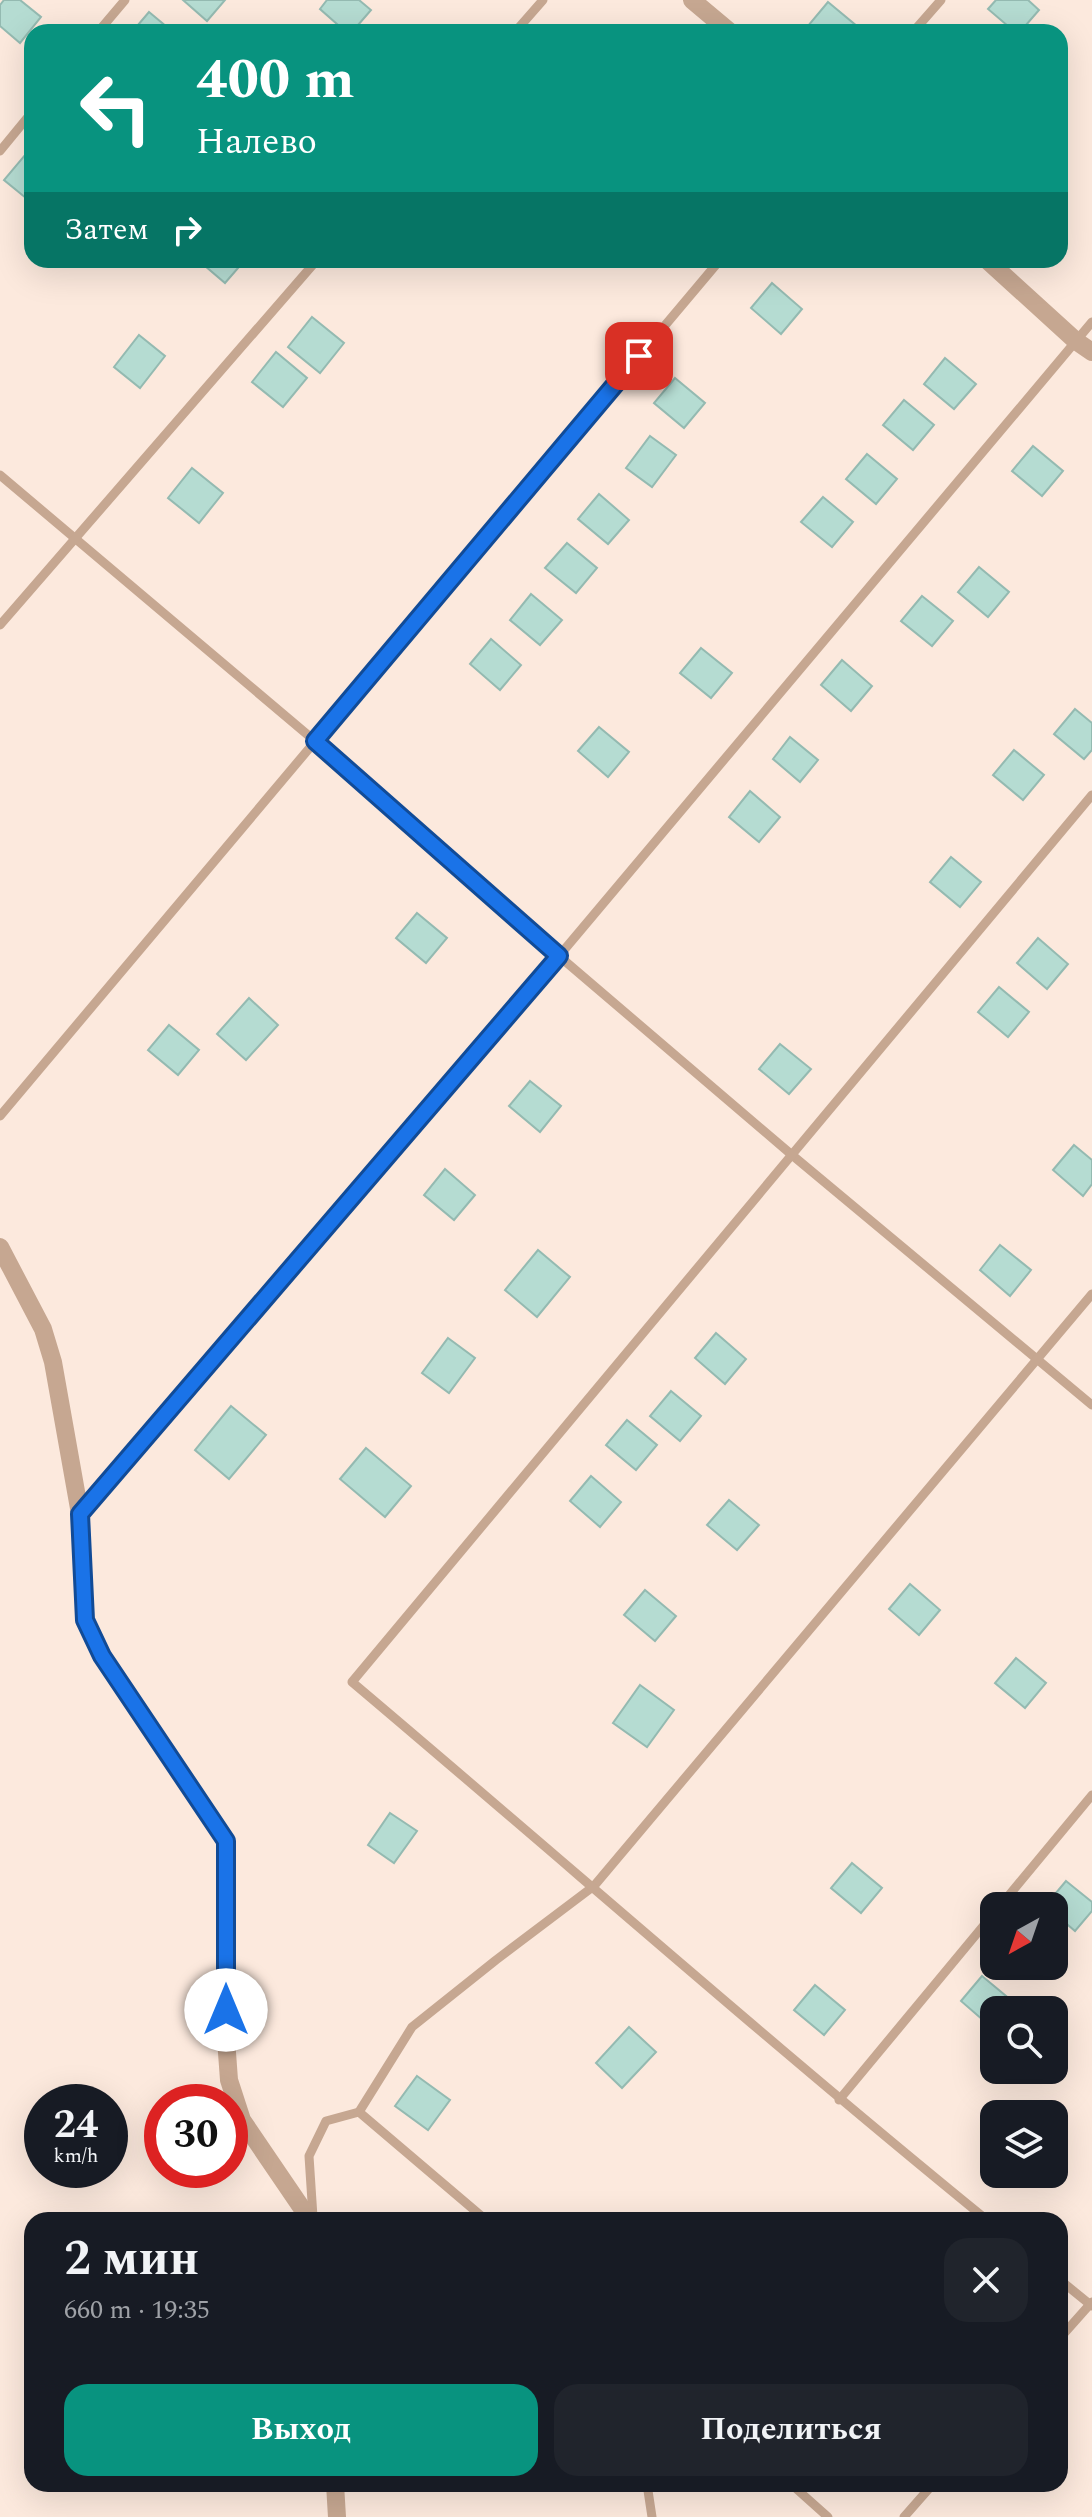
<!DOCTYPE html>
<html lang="ru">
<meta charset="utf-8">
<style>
:root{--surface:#171b24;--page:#20242c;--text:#f1f3f6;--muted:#9ea1a6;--accent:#08937f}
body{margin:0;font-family:Spectral,serif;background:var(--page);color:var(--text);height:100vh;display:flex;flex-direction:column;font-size:30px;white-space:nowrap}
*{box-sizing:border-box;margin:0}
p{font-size:26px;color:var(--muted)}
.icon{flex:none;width:44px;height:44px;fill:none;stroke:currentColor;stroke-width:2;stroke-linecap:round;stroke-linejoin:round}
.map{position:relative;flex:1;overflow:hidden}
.panel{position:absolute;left:24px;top:2212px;width:1044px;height:280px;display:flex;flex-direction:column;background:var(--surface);border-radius:24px;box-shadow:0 8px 32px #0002}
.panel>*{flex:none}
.banner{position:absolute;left:24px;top:24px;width:1044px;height:244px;border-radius:24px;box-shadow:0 8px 32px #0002;background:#08937f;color:#fff;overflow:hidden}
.needle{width:52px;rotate:220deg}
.controls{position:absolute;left:980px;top:1892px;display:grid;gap:16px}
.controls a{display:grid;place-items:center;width:88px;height:88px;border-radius:16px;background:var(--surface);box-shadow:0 8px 32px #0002;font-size:40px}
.speed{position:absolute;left:24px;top:2084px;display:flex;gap:16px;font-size:40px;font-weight:700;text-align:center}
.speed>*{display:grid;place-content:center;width:104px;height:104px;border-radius:50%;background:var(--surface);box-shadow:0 8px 32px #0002;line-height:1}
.speed small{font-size:20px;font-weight:400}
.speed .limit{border:12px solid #d22;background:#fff;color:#111}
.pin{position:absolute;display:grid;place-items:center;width:68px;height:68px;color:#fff;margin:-34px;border-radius:16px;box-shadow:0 4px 12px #0006}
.me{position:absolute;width:88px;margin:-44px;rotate:0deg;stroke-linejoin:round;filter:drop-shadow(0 0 6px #0008)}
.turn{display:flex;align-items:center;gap:28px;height:168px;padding:0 40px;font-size:36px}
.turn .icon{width:104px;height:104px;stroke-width:2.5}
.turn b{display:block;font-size:56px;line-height:68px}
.then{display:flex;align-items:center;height:76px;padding:0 40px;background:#0003;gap:16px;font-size:30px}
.round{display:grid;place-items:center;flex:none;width:84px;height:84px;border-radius:24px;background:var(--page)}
.overview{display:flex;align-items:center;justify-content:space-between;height:136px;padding:0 40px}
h1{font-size:48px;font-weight:700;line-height:60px}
.action{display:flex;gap:16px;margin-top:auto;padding:16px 40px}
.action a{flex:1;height:92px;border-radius:24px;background:var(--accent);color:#fff;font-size:32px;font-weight:700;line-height:92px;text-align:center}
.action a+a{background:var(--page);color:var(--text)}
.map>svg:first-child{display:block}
</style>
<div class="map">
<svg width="1092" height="2517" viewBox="0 0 1092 2517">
<rect width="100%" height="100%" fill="#fce9dd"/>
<!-- building -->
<g fill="#b5dcd2" stroke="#94bab1" stroke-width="2">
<path d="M4,0H20L41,17L20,43L0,26V5Z"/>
<path d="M183,0H225L207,21Z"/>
<path d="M327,0H359L371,10L352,32H346L320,9Z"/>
<path d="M996,0H1028L1039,10L1020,32H1015L988,9Z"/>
<path d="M828,2L858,27L854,32H813L807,27Z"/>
<path d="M149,12L173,32H132Z"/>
<path d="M25,155L32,160V203L4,180Z"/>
<path d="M198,260H245L225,283Z"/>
<path d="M772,283L802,309L781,334L751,308Z"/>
<path d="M312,317L344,343L320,373L288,347Z"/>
<path d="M139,335L165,356L140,388L114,367Z"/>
<path d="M276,352L307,378L283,407L252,382Z"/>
<path d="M945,358L976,384L954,409L924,384Z"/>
<path d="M675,378L705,403L684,428L654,403Z"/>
<path d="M904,400L934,425L913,450L883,425Z"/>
<path d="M650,436L676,455L652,487L626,468Z"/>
<path d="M1033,446L1063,471L1042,496L1012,471Z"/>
<path d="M867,454L897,479L876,504L846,479Z"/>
<path d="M192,468L223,493L199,523L168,498Z"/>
<path d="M599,494L629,520L608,544L578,519Z"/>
<path d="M823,497L853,522L832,547L801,522Z"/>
<path d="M567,543L597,568L576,593L545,568Z"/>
<path d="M979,567L1009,592L988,617L958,592Z"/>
<path d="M531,594L562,620L540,645L510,620Z"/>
<path d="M922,596L953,621L932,646L901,621Z"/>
<path d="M491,639L521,665L500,690L470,664Z"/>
<path d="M701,648L732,673L711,698L680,673Z"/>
<path d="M842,660L872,686L851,711L821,685Z"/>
<path d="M1075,709L1092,723V750L1084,759L1054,734Z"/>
<path d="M599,727L629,752L608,777L578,751Z"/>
<path d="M790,737L818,760L800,782L773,759Z"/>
<path d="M1014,750L1044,775L1023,800L993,775Z"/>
<path d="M750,791L780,817L759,842L729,817Z"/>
<path d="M951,857L981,882L960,907L930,882Z"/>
<path d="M417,913L447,938L426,963L396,938Z"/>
<path d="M1038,938L1068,964L1047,989L1017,963Z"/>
<path d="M999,987L1029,1012L1008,1037L978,1012Z"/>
<path d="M249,998L278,1025L246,1060L217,1034Z"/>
<path d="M169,1025L199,1050L178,1075L148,1050Z"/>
<path d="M780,1044L811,1069L789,1094L759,1069Z"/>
<path d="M530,1081L561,1106L540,1132L509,1106Z"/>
<path d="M1074,1145L1092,1160V1184L1083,1196L1053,1170Z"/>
<path d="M445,1169L475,1195L454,1220L424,1195Z"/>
<path d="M1000,1245L1031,1270L1010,1296L980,1270Z"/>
<path d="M538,1250L570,1277L537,1317L505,1290Z"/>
<path d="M716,1333L746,1359L725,1384L695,1358Z"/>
<path d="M448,1338L475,1358L449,1393L422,1373Z"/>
<path d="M671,1391L701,1416L680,1441L650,1416Z"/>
<path d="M231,1406L266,1435L229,1479L195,1450Z"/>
<path d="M627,1420L657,1445L636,1470L606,1445Z"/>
<path d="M366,1448L411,1486L385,1517L340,1479Z"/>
<path d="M591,1476L621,1502L600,1527L570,1501Z"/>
<path d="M729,1500L759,1525L737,1550L707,1525Z"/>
<path d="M910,1584L940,1610L919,1635L889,1609Z"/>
<path d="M645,1590L676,1616L655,1641L624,1615Z"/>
<path d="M1016,1658L1046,1683L1025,1708L995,1683Z"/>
<path d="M640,1685L674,1710L647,1747L613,1723Z"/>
<path d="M390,1813L417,1831L394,1863L368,1845Z"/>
<path d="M852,1863L882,1888L861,1913L831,1888Z"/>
<path d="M1066,1881L1092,1902V1911L1075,1931L1054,1913V1906H1045Z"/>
<path d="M982,1976L1012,2001L1005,2010H994V2023L991,2027L961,2001Z"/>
<path d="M815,1985L845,2010L824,2035L794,2010Z"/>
<path d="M629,2027L656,2052L622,2088L596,2063Z"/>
<path d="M417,2076L450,2100L428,2130L395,2106Z"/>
</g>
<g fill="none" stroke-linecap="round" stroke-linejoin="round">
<!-- service -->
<g stroke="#c6a791" stroke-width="9">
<path d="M98,32L125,0"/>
<path d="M515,32L543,0"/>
<path d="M913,32L941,0"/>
<path d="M0,151L32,112"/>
<path d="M0,475L315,741L559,956L792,1155L1092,1405"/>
<path d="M0,625L317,260"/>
<path d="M0,1116L720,260"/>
<path d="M80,1514L559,956L1092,322"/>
<path d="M1000,1906L1092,1795"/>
<path d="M839,2100L994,1913"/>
<path d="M359,2112L412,2027L496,1960L594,1886L1092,1294"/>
<path d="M313,2217L309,2156L326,2121L359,2112L486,2220"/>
<path d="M987,2220C772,2045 564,1861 352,1682L1092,795"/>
<path d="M1060,2280L1092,2306"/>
<path d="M1060,2338L1092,2302"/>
<path d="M647,2484L652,2517"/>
<path d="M791,2484L828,2517"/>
<path d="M904,2517L933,2484"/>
</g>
<!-- minor -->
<g stroke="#c6a791" stroke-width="18">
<path d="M692,0L730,32"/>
<path d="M987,260L1076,341L1092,352"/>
<path d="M0,1247L43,1329L53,1362L80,1514L85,1620L102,1656L226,1841V2039L229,2080L242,2120L310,2220"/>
<path d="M335,2484L337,2517"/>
</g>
</g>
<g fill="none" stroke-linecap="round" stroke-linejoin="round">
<!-- route casing -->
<g stroke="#114b97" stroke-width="20">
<path id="route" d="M226,2010V1841L102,1656L85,1620L80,1514L559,956L315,741L639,356"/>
</g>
<!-- route -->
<use href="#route" stroke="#1a73e8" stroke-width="14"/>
</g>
</svg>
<div class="controls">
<a><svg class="needle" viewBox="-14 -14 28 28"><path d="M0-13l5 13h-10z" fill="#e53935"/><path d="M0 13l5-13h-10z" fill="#9ea1a6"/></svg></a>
<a><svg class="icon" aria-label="search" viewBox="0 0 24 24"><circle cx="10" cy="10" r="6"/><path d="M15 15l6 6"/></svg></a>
<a><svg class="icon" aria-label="layers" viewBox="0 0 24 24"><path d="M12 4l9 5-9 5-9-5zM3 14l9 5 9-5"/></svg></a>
</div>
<div class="speed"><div>24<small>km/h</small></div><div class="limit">30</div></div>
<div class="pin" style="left:639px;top:356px;background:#d93025"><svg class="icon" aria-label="arrive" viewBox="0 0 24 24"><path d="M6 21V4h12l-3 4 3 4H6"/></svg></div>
<svg class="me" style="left:226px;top:2010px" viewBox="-20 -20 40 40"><circle r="19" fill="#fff"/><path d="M0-13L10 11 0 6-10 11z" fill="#1a73e8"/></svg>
<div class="banner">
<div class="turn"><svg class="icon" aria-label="left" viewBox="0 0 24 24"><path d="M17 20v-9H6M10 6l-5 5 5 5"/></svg><div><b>400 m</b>Налево</div></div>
<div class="then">Затем<svg class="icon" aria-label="right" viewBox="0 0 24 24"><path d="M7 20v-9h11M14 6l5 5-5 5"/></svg></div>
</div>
<section class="panel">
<div class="overview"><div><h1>2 мин</h1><p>660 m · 19:35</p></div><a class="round"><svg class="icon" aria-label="close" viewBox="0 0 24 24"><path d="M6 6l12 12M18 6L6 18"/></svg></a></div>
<div class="action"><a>Выход</a><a>Поделиться</a></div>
</section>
</div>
